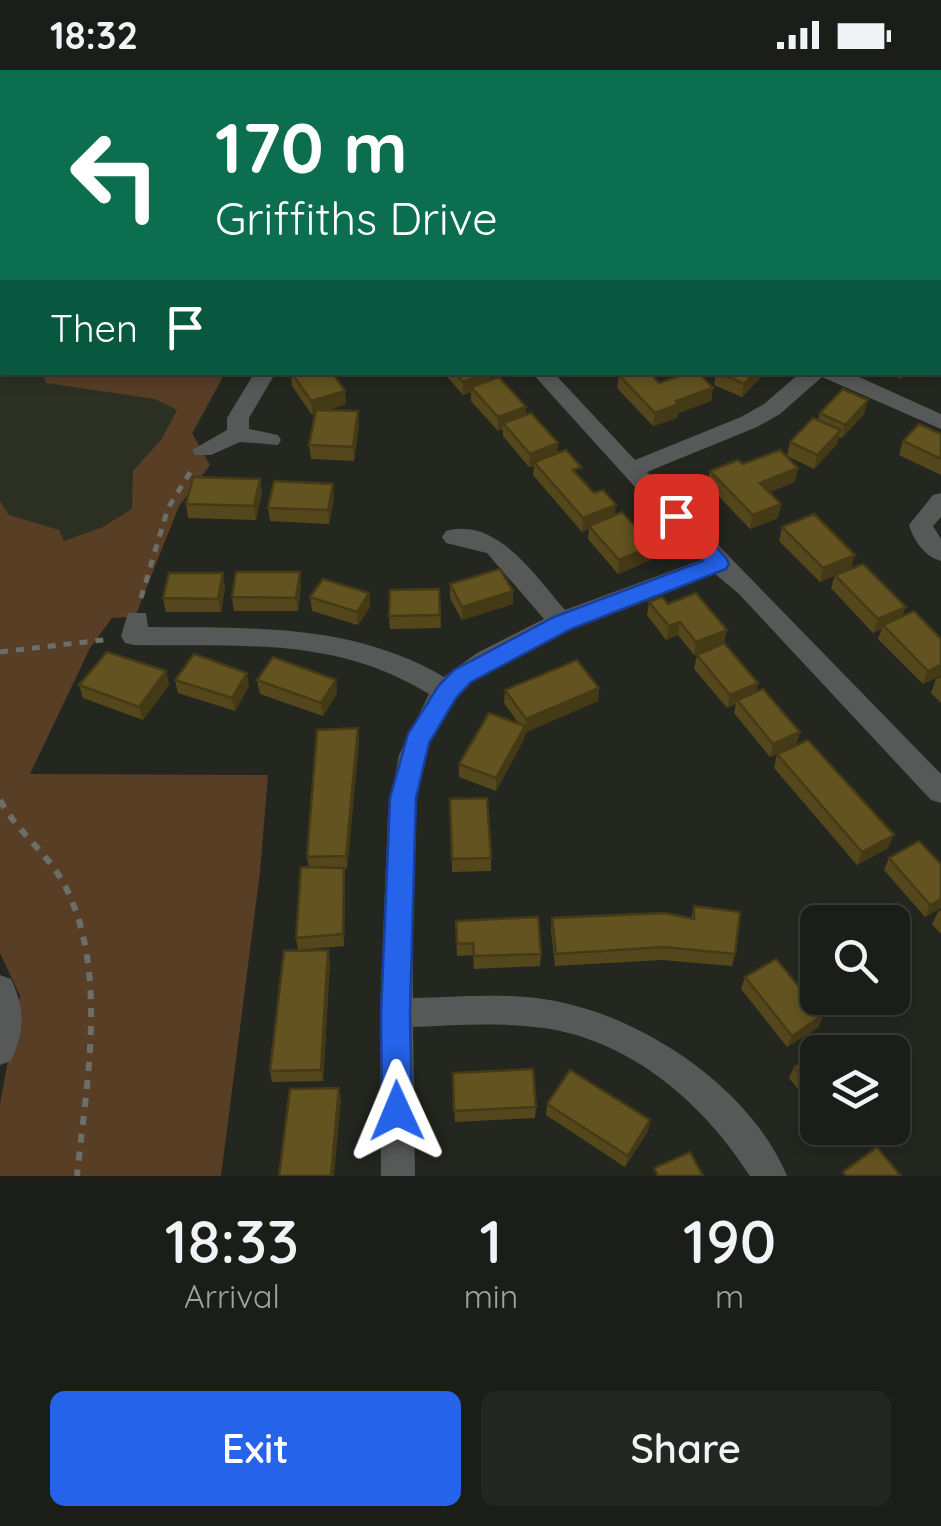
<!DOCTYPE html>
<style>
:root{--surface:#1b1d18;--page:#242621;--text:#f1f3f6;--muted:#a0a2a2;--line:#393b37;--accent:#2563eb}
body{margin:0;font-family:Quicksand,sans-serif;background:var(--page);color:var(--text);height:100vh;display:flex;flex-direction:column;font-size:38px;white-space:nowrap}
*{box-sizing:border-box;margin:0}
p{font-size:32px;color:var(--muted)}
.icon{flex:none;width:55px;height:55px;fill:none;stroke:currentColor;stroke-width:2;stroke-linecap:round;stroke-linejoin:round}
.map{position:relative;height:1106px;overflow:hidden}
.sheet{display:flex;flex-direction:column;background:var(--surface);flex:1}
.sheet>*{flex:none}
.guide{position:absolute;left:0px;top:0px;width:942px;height:305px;box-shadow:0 5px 15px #0003,0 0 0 2px var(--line);background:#0b6e4f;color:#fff;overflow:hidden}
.tools{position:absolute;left:800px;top:835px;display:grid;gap:20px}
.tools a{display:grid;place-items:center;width:110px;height:110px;border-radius:15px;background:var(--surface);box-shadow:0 5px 15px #0003,0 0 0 2px var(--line);font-size:50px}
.pin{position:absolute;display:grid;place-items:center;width:85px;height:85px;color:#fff;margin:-42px;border-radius:20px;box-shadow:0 5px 15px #0006}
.me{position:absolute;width:110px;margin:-55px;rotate:359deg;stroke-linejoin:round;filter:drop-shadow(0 0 8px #0008)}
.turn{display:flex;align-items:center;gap:35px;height:210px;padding:0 50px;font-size:45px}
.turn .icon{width:130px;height:130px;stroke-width:2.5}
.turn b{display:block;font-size:70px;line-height:85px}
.then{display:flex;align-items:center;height:95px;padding:0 50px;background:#0003;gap:20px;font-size:38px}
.eta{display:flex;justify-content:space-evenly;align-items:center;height:170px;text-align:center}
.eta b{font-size:60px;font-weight:600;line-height:70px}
.cta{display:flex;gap:20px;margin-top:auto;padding:20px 50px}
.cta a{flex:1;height:115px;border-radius:15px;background:var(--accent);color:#fff;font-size:40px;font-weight:600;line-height:115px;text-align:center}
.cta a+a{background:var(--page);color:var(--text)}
.status{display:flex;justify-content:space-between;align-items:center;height:70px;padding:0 50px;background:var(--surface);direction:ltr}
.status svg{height:28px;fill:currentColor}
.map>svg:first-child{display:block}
</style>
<div class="status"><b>18:32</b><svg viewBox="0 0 49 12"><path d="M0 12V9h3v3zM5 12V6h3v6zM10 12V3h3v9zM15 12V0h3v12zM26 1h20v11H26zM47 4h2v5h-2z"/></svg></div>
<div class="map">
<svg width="941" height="1106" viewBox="0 0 941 1106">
<rect width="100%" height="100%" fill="#242720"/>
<!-- built -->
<path fill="#2c3023" d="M0,119L2,302L225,303L92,561L0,515Z"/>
<!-- green -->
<path fill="#593e26" d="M42,303H225L192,363L210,395L179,436L135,547L112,548L90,578L30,704L268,705L260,802L221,1106H0V1034L20,926L0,883V431L9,445L59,460L64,471L101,458L132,439L133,401L161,370L177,340L155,329L46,313Z"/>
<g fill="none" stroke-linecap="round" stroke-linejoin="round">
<!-- path-far1 -->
<g stroke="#6c6e68" stroke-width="5" stroke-dasharray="8 8" stroke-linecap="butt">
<path d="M141,528L168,438L194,396"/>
<path d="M0,582L111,569"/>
</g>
<!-- path -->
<path stroke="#6c6e68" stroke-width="6" stroke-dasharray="9 9" stroke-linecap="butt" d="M0,730C17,762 49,784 65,816C109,901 86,1015 77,1106"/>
<!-- minor -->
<g fill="#565957" fill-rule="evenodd">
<path d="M2,0H27L28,2H4Z"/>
<path d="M831,0H849L850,2H833Z"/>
<rect x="0" y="55" width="2" height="11"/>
<rect x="940" y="57" width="1" height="10"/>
<rect x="940" y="180" width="1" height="12"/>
<path d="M255,302H276L249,348V359L278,365L281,370L278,375L240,372L211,385H195L192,380L227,360V348Z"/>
<path d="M531,302H553L635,390L741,347L764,334L801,302H848L941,344V359L822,307L780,344L757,357L647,402L941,704V733L931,730L739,524L714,503C638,528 533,563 471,613C449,631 435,657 426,683C406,749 413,857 413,928C456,927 500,923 543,929C637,942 750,1016 787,1106H750C703,1033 632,971 544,958C501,952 456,955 413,957L415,1106H381L380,943L388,744L399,685L429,624C335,566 240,577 134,575L125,573L121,566L128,543H146L148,557C251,558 352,553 444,607L477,583L544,549L487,483L446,473L442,467L446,461C497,446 536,507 565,540L701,490Z"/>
<path d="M941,423V447L933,456L941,469V491C925,487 914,471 909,455L933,425Z"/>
<path d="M0,905L11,909C25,939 25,959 11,991L0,995Z"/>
</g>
</g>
<!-- wall -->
<g fill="#55471c">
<path d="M92,0H118L116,2Z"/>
<path d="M119,0H172V1L120,2Z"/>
<path d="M291,302L346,334L326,341H358L359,355L354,391L311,389L309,375L315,344L312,345L292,316Z"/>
<path d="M443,302H491V310L558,373L557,383L615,445L653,476L651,490L618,504L588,469L589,459L582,462L533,405L534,396L529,397L503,366V359L498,361L471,331V322L463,325Z"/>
<path d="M716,302H764L763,305L742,327L714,315Z"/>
<path d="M885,302H907L901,309Z"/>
<path d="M619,305L659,313L713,318L711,331L678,343L677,348L653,356L617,318Z"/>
<path d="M820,343L864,344L842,368L839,367L837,374L814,399L787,386L790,372L818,350Z"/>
<path d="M941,364V405L899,385L903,371Z"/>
<path d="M743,394L795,412L769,422L781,434L778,448L750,459L707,414L710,401Z"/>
<path d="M260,409L262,423L256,450L188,448L186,434Z"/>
<path d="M334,428L329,454L270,451L268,438Z"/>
<path d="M782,457L851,498L902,546L941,569L923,614L878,569L882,559L873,563L831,518L835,505L820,512L779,471Z"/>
<path d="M450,514L513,534L462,550L450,528Z"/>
<path d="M301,516L298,541H234L232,527Z"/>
<path d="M225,517L221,542H166L163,528Z"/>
<path d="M439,519L441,558L390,559L389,546Z"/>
<path d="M369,523L370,537L358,555L312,541L310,527Z"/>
<path d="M649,532L668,534L727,560L694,585L678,565L666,570L647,545Z"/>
<path d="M697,585L758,613L756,622L800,662L796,675L770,687L734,643L736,634L727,638L694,599Z"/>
<path d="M166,601L169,615L143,650L83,628L79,615Z"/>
<path d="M941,607V633L931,623L936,609Z"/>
<path d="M175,610L249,616L235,641L178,623Z"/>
<path d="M257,610H336L337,623L323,646L260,624Z"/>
<path d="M599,618L598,631L525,662L524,669L496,721L459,707V694L519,654L504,633L505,620Z"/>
<path d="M358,658L359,672L347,798L344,799L345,811L344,876L298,880L296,868L309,797L307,787Z"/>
<path d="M777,684L888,778L857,795L774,698Z"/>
<path d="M450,729L491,788V801L452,802Z"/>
<path d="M889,788L941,794V838L925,847L884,800Z"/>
<path d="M694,836L735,884L732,896L662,890L555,896L551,860L552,848L691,849Z"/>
<path d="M941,840V864L932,854L938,842Z"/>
<path d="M456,851L541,884L540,896L474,899L473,885L457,886Z"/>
<path d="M328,880L330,892L323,1011L272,1012L270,1001Z"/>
<path d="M745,907L819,957L787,977L741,919Z"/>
<path d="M818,982V1044L789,1008L794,997Z"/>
<path d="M453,1003L536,1037L535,1048L455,1052Z"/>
<path d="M547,1034L650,1050L648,1061L625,1097L546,1045Z"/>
<path d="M828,1058H864L840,1073Z"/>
</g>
<!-- shaded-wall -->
<g fill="#453a16">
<path d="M224,0H240L234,2H219Z"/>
<path d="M909,0H927V2H908Z"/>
<path d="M2,29V44L0,45V30Z"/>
<path d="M489,302H491V315L471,317V322L463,325V312Z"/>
<path d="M755,302H764L763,305L742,327L744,314Z"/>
<path d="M713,318L711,331L678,343L677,348L653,356L655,343L676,331Z"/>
<path d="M345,321L346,334L312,345L311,331Z"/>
<path d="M868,330L864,344L842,368L845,355Z"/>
<path d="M526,337V351L503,353V359L498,361V347Z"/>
<path d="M358,341L359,355L354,391L353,377Z"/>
<path d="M841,360L837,374L814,399L817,385Z"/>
<path d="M558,373L557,387L534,392V396L529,397L530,384Z"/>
<path d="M798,398L795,412L757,427L760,413Z"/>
<path d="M260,409L262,423L256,450L254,436Z"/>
<path d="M333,414L334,428L329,454L328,440Z"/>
<path d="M781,434L778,448L750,459L753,445Z"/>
<path d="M616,435L614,449L589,456V459L582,462L583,448Z"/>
<path d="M653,476L651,490L618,504L619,490Z"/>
<path d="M855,485L851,499L820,512L823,498Z"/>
<path d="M300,502L301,516L298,541L296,528Z"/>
<path d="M223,503L225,517L221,542L218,529Z"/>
<path d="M513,521V534L462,550V537Z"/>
<path d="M369,523L370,537L358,555L357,542Z"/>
<path d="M906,537L901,550L883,555L882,559L873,563L878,549Z"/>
<path d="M680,552L678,565L666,570L669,556Z"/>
<path d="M727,560L724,573L694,585L696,572Z"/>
<path d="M941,595V606L923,614L928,601Z"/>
<path d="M166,601L169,615L143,650L139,637Z"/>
<path d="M247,603L249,616L235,641L232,628Z"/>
<path d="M336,610L337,623L323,646L321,633Z"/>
<path d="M758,613L755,626L737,630L736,634L727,638L730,625Z"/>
<path d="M599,618L598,631L525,663L526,649Z"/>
<path d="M525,656L524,669L496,721V708Z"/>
<path d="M358,658L359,672L347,798L346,786Z"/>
<path d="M800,662L796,675L770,687L773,674Z"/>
<path d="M894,765L888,778L857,795L862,782Z"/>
<path d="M344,798L345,811L344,876L343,864Z"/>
<path d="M941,829V838L925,847L930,835Z"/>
<path d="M328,880L330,892L323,1011L321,1000Z"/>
<path d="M823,945L819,957L787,977L792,966Z"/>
<path d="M339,1018L341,1030L334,1106H331Z"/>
<path d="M650,1050L648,1061L625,1097L628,1086Z"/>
<path d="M853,1058H864L840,1073L845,1063Z"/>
</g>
<!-- building -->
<g fill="#635320" stroke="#453a16" stroke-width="2.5">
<path d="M408,0H430V2H407Z"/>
<path d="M540,0H564L565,2H540Z"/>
<path d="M641,0H665L664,2H640Z"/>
<path d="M741,0H769L772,2H744Z"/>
<path d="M0,14L2,15V29L0,30Z"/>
<path d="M0,65L2,66V83H0Z"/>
<path d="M941,218V256L940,257V219Z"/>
<path d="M291,302H332L345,321L311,331Z"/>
<path d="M455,302H489L463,312Z"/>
<path d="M625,302H649L659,313L690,302H698L713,318L676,331L679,334L655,343L619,305Z"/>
<path d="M718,302H755L744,314Z"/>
<path d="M499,307L526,337L498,347L471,317Z"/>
<path d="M843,319L868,330L845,355L820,343Z"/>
<path d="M316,340L358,341L353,377L309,375Z"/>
<path d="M531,343L558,373L530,384L503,353Z"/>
<path d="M813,348L841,360L817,385L790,372Z"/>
<path d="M919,354L941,364V389L903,371Z"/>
<path d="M566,380L581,397L573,400L594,423L603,420L616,435L583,448L534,392Z"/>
<path d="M780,380L798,398L760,413L781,434L753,445L710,401L738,390L743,394Z"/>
<path d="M193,407L260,409L254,436L186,434Z"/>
<path d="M274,411L333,414L328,440L268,438Z"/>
<path d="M622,442L653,476L619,490L589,456Z"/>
<path d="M814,444L855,485L823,498L782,457Z"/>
<path d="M863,494L906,537L878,549L835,505Z"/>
<path d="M500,499L513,521L462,537L450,514Z"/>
<path d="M236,502H300L296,528L232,527Z"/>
<path d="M169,503H223L218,529L163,528Z"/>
<path d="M323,509L369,523L357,542L310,527Z"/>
<path d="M439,519L440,545L389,546L390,520Z"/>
<path d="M696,523L727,560L696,572L680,552L669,556L649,532L662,527L668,534Z"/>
<path d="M914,541L941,569V595L928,601L883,555Z"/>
<path d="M724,573L758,613L730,625L697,585Z"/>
<path d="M107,582L166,601L139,637L79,615Z"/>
<path d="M194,584L247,603L232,628L175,610Z"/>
<path d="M273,587L336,610L321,633L257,610Z"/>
<path d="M577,590L599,618L526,649L505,620Z"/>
<path d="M763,619L800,662L773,674L737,630Z"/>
<path d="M489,643L525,656L496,708L459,694Z"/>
<path d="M358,658L346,786L307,787L317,660Z"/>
<path d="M808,670L894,765L862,782L777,684Z"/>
<path d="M487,728L491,788L452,789L450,729Z"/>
<path d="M919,771L941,794V829L930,835L889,788Z"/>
<path d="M301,797L344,798L343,864L296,868Z"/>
<path d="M694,836L740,842L735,884L664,877L556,884L552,848L665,843L694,849Z"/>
<path d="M538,847L541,884L474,886L473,873L457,874L456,851Z"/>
<path d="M328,880L321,1000L270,1001L284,881Z"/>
<path d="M776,889L823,945L792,966L745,907Z"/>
<path d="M826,977L830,982H818V1027L794,997Z"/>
<path d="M533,999L536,1037L454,1041L453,1003Z"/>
<path d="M570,1000L650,1050L628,1086L547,1034Z"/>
<path d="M339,1018L331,1106H279L290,1019Z"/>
<path d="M877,1077L901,1106H846L843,1102Z"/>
<path d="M690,1082L703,1106H658L654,1098Z"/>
</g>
<!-- route -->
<path fill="#2563eb" stroke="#184099" stroke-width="2.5" d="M676,439L683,441L726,488L729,494L726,499L571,559L471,612L456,628L429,673L416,728L410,943L412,1041L408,1051L397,1055L386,1051L382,1041L381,943L390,728L408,664L439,615L454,600L554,547L703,491L665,446Z"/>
</svg>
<div class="tools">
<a><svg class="icon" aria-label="search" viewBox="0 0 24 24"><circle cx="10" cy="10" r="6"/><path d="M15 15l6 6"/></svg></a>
<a><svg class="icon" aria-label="layers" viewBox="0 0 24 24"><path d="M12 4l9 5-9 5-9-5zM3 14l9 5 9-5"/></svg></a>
</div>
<div class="pin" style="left:676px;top:446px;background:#d93025"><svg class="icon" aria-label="arrive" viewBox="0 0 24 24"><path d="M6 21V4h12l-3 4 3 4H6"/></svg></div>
<svg class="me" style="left:397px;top:1041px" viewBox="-20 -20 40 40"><path d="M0-17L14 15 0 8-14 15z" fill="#2563eb" stroke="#fff" stroke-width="4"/></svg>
<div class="guide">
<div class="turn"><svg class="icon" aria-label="left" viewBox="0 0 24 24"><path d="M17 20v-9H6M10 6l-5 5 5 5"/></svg><div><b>170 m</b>Griffiths Drive</div></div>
<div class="then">Then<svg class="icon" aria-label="arrive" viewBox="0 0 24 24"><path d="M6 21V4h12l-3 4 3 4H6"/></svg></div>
</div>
</div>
<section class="sheet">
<div class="eta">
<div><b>18:33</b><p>Arrival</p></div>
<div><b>1</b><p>min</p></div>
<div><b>190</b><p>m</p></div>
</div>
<div class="cta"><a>Exit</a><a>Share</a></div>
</section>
